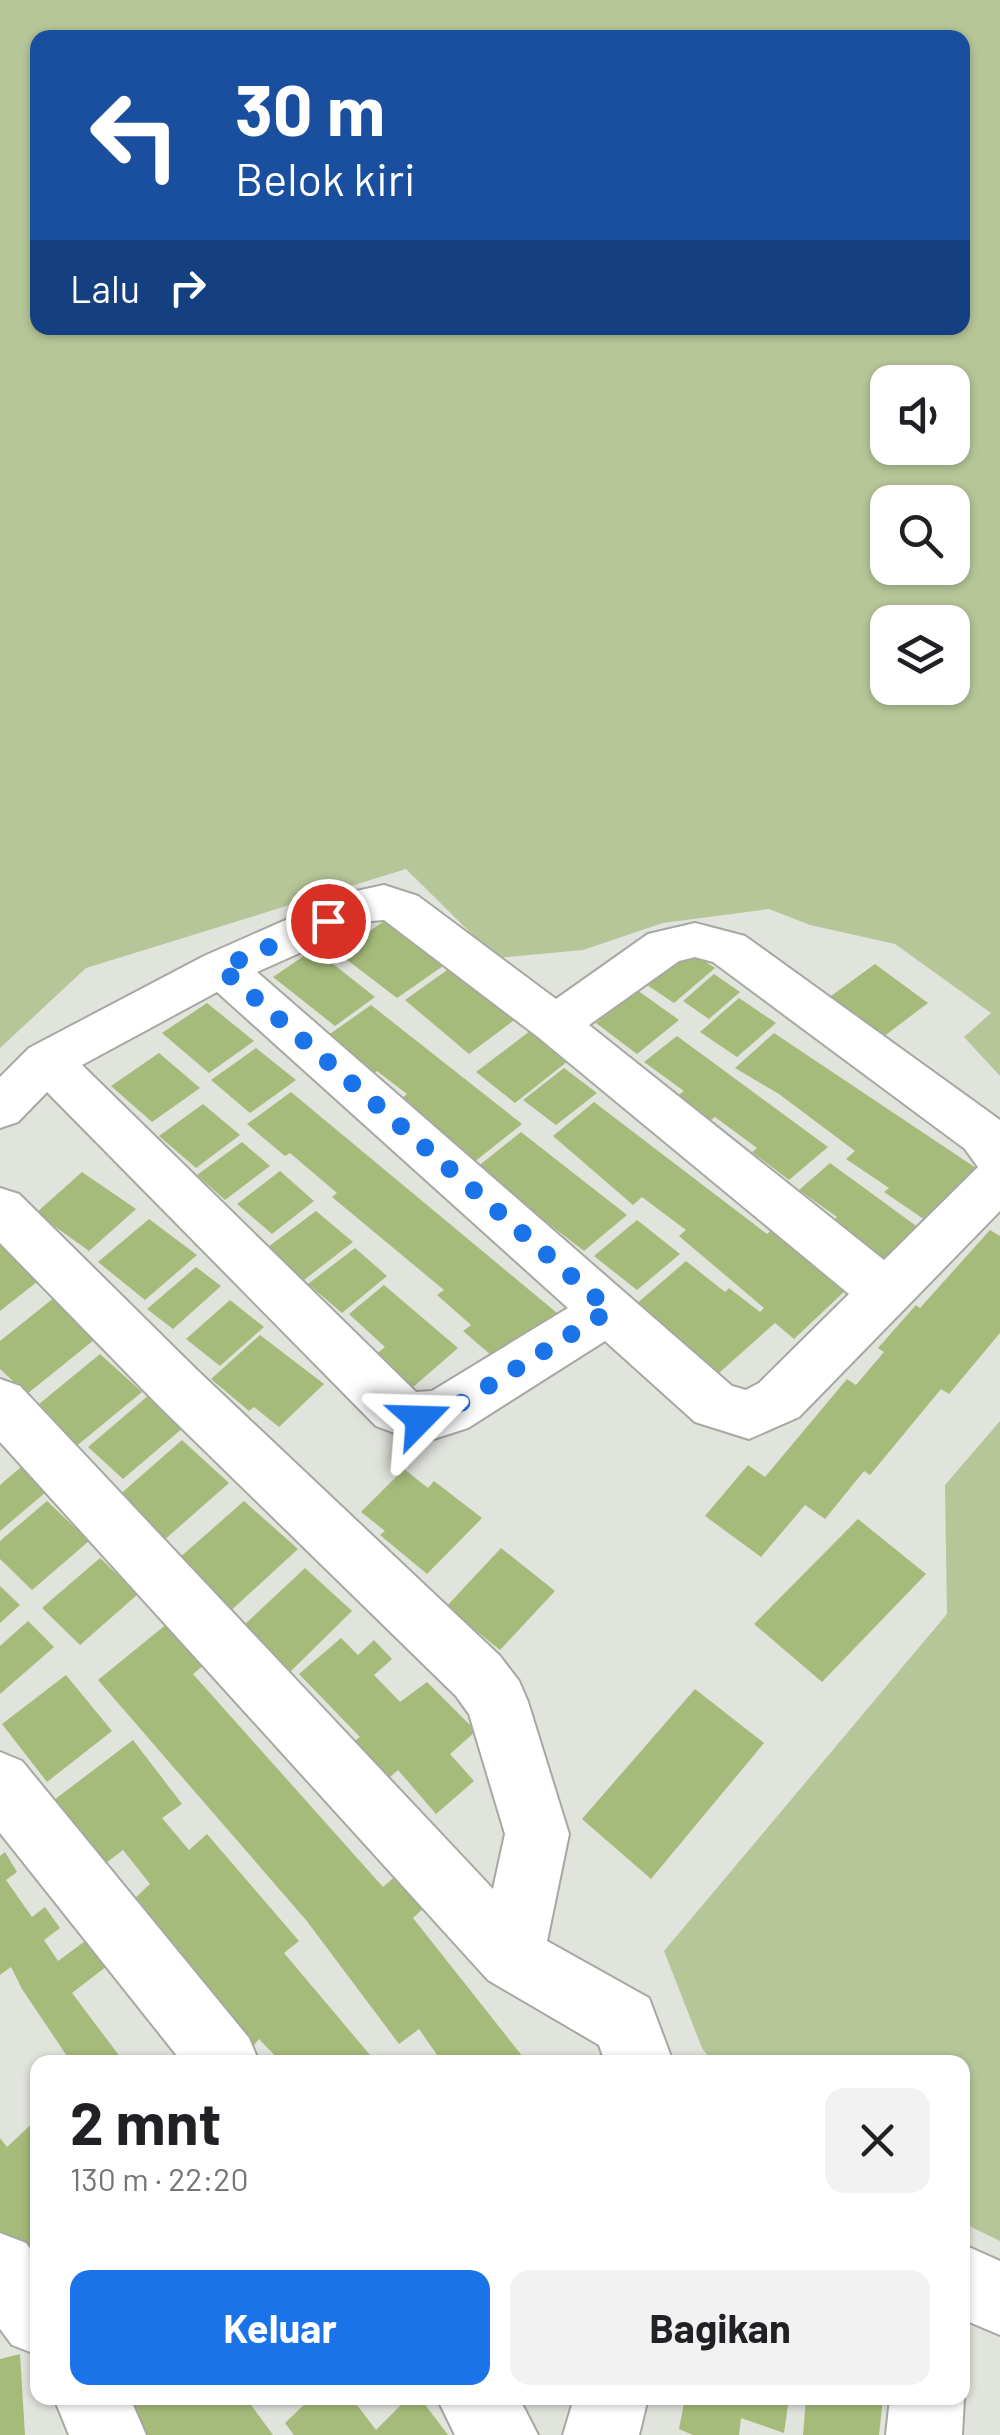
<!DOCTYPE html>
<html lang="id">
<meta charset="utf-8">
<style>
:root{--surface:#fff;--page:#f2f2f2;--text:#202124;--muted:#757577;--accent:#1a73e8}
body{margin:0;font-family:Barlow,sans-serif;background:var(--page);color:var(--text);height:100vh;display:flex;flex-direction:column;font-size:38px;white-space:nowrap}
*{box-sizing:border-box;margin:0}
p{font-size:32px;color:var(--muted)}
.icon{flex:none;width:55px;height:55px;fill:none;stroke:currentColor;stroke-width:2;stroke-linecap:round;stroke-linejoin:round}
.map{position:relative;flex:1;overflow:hidden}
.sheet{position:absolute;left:30px;top:2055px;width:940px;height:350px;display:flex;flex-direction:column;background:var(--surface);border-radius:20px;box-shadow:0 2px 8px #0004}
.sheet>*{flex:none}
.hud{position:absolute;left:30px;top:30px;width:940px;height:305px;border-radius:20px;box-shadow:0 2px 8px #0004;background:#1a4fa0;color:#fff;overflow:hidden}
.buttons{position:absolute;left:870px;top:365px;display:grid;gap:20px}
.buttons a{display:grid;place-items:center;width:100px;height:100px;border-radius:20px;background:var(--surface);box-shadow:0 2px 8px #0004;font-size:50px}
.pin{position:absolute;display:grid;place-items:center;width:85px;height:85px;color:#fff;margin:-42px;border:5px solid #fff;border-radius:50%;box-shadow:0 2px 10px #0007}
.me{position:absolute;width:110px;margin:-55px;rotate:68deg;stroke-linejoin:round;filter:drop-shadow(0 0 8px #0008)}
.turn{display:flex;align-items:center;gap:35px;height:210px;padding:0 40px;font-size:45px}
.turn .icon{width:130px;height:130px;stroke-width:2.5}
.turn b{display:block;font-size:70px;line-height:85px}
.then{display:flex;align-items:center;height:95px;padding:0 40px;background:#0003;gap:20px;font-size:38px}
.round{display:grid;place-items:center;flex:none;width:105px;height:105px;border-radius:20px;background:var(--page)}
.headline{display:flex;align-items:center;justify-content:space-between;height:170px;padding:0 40px}
h1{font-size:60px;font-weight:700;line-height:75px}
.button{display:flex;gap:20px;margin-top:auto;padding:20px 40px}
.button a{flex:1;height:115px;border-radius:20px;background:var(--accent);color:#fff;font-size:40px;font-weight:700;line-height:115px;text-align:center}
.button a+a{background:var(--page);color:var(--text)}
.map>svg:first-child{display:block}
</style>
<div class="map">
<svg width="1000" height="2435" viewBox="0 0 1000 2435">
<rect width="100%" height="100%" fill="#e1e3dd"/>
<!-- green -->
<g fill="#b7c698" fill-rule="evenodd">
<path d="M0,0H1000V1076L964,1037L991,1013L895,944L810,925L769,909L663,923L583,950L496,958L406,869L86,968L0,1048ZM38,38H962V328H38ZM888,382H952V448H888ZM888,502H952V568H888ZM888,622H952V688H888Z"/>
<path d="M1000,1421V2241L963,2223L962,2062H712L702,2048L664,1951L947,1614L945,1485Z"/>
</g>
<!-- building -->
<g fill="#a6bb7a">
<path d="M387,919L446,964L397,998L338,953Z"/>
<path d="M683,947L715,968L674,1003L641,981Z"/>
<path d="M314,949L375,997L335,1026L273,977Z"/>
<path d="M875,964L928,1003L883,1037L831,996Z"/>
<path d="M450,968L517,1018L469,1054L405,1000Z"/>
<path d="M714,974L740,992L709,1019L683,1001Z"/>
<path d="M637,990L679,1020L637,1054L596,1023Z"/>
<path d="M739,998L776,1023L737,1057L700,1032Z"/>
<path d="M207,1003L254,1041L209,1073L162,1033Z"/>
<path d="M371,1005L522,1124L473,1163L400,1100L407,1094L377,1071L373,1074L327,1036Z"/>
<path d="M534,1028L573,1057L515,1103L476,1072Z"/>
<path d="M774,1033L982,1172L931,1224L884,1192L889,1188L846,1159L855,1151L779,1094L735,1068Z"/>
<path d="M677,1036L828,1147L789,1180L752,1152L757,1148L715,1117L707,1123L675,1098L684,1091L644,1062Z"/>
<path d="M256,1048L296,1080L250,1113L211,1080Z"/>
<path d="M159,1053L200,1088L152,1122L111,1086Z"/>
<path d="M564,1068L597,1093L556,1125L523,1100Z"/>
<path d="M291,1092L557,1313L499,1362L463,1331L471,1325L437,1295L444,1290L332,1197L337,1193L290,1153L285,1156L247,1124Z"/>
<path d="M594,1102L767,1234L772,1229L848,1288L794,1339L775,1323L719,1373L634,1306L686,1261L725,1292L729,1288L760,1312L764,1308L679,1236L686,1230L642,1197L633,1205L553,1136Z"/>
<path d="M203,1104L240,1135L196,1168L159,1136Z"/>
<path d="M521,1132L627,1215L584,1251L476,1168Z"/>
<path d="M242,1142L270,1166L225,1200L197,1175Z"/>
<path d="M830,1163L919,1228L885,1259L833,1221L837,1217L799,1190Z"/>
<path d="M280,1171L314,1201L272,1234L237,1204Z"/>
<path d="M82,1172L136,1209L89,1251L36,1213Z"/>
<path d="M316,1211L353,1242L304,1280L268,1247Z"/>
<path d="M149,1219L197,1255L145,1300L98,1262Z"/>
<path d="M637,1220L680,1254L637,1290L594,1256Z"/>
<path d="M990,1230L1000,1236V1333L949,1394L941,1389L870,1475L864,1471L825,1519L805,1505L761,1557L705,1516L748,1465L765,1477L847,1379L856,1385L884,1352L878,1348L916,1305L920,1308Z"/>
<path d="M0,1241L42,1278L0,1311Z"/>
<path d="M355,1248L387,1276L342,1313L308,1284Z"/>
<path d="M196,1267L221,1286L173,1329L147,1309Z"/>
<path d="M384,1285L458,1348L412,1388L375,1355L385,1347L349,1314Z"/>
<path d="M55,1297L99,1336L27,1394L0,1369V1341Z"/>
<path d="M230,1300L264,1327L220,1366L186,1339Z"/>
<path d="M260,1335L324,1384L279,1427L254,1407L249,1411L211,1379Z"/>
<path d="M100,1354L142,1392L74,1448L33,1409Z"/>
<path d="M149,1395L184,1427L123,1479L88,1447Z"/>
<path d="M182,1440L229,1483L163,1541L117,1497Z"/>
<path d="M27,1462L53,1486L0,1531V1485Z"/>
<path d="M404,1469L428,1488L434,1481L482,1518L427,1574L380,1535L385,1531L361,1512Z"/>
<path d="M47,1501L89,1541L32,1590L0,1559V1541Z"/>
<path d="M244,1501L298,1549L224,1617L170,1566Z"/>
<path d="M858,1519L926,1574L822,1682L754,1624Z"/>
<path d="M501,1548L555,1591L500,1650L446,1607Z"/>
<path d="M100,1558L138,1594L80,1645L42,1608Z"/>
<path d="M305,1568L352,1611L290,1672L242,1627Z"/>
<path d="M0,1586L20,1605L0,1623Z"/>
<path d="M28,1621L54,1647L0,1694V1646Z"/>
<path d="M168,1623L206,1663L193,1674L383,1887L398,1874L426,1906L413,1918L527,2062H442L419,2029L399,2044L306,1920L98,1680Z"/>
<path d="M341,1638L358,1655L374,1640L392,1659L374,1675L400,1702L427,1682L476,1731L450,1754L474,1781L436,1814L398,1770L381,1785L346,1747L360,1737L299,1674Z"/>
<path d="M66,1675L112,1731L47,1782L2,1724Z"/>
<path d="M695,1689L764,1743L651,1879L582,1819Z"/>
<path d="M133,1740L182,1804L162,1818L189,1850L207,1834L299,1941L284,1953L376,2062H281L259,2039L250,2050L133,1900L150,1884L123,1850L102,1866L54,1800Z"/>
<path d="M5,1852L17,1872L6,1880L32,1917L45,1907L60,1928L44,1940L58,1961L88,1939L107,1966L72,1993L124,2062H71L22,1989L11,1967L0,1975V1856Z"/>
<path d="M38,2118V2285L0,2234V2138L7,2147Z"/>
<path d="M20,2354L25,2435H0V2359Z"/>
<path d="M116,2398H246L273,2435H142Z"/>
<path d="M311,2398H365L357,2405L376,2430L408,2398H420L448,2435H294L285,2423Z"/>
<path d="M685,2398H789L784,2433L741,2418L739,2435H693L679,2429Z"/>
<path d="M806,2398H883L879,2435H803Z"/>
</g>
<g fill="none" stroke-linecap="round" stroke-linejoin="round">
<!-- minor casing -->
<g stroke="#a6a8a2" stroke-width="4">
<g id="minor">
<path d="M384,885L418,896L556,999L648,934L695,923L745,936L1000,1120V1211L799,1417L749,1439L695,1422L605,1341L468,1428L421,1443L376,1426L47,1092L18,1122L0,1128V1077L29,1048L204,956L347,893ZM384,920L538,1037L849,1294L759,1383L746,1390L732,1386L257,972L371,921ZM695,957L713,962L965,1149L978,1167L884,1260L589,1025L679,961ZM217,992L568,1308L432,1391L416,1392L82,1065Z"/>
<path d="M0,1188L19,1194L197,1370L500,1656L519,1681L528,1702L569,1834L547,1941L649,1998L673,2062H605L599,2045L488,1980L0,1442V1379L20,1386L493,1889L505,1834L469,1714L456,1696L157,1404L0,1243Z"/>
<path d="M0,1752L22,1761L249,2038L259,2062H182L0,1833Z"/>
<path d="M0,2233L26,2243L38,2259V2355L12,2345L0,2329Z"/>
<path d="M962,2244L1000,2261V2335L962,2319Z"/>
<path d="M962,2394L964,2398L962,2435H886L890,2398H962Z"/>
<path d="M54,2398H130L146,2435H69Z"/>
<path d="M437,2398H519L538,2435H455Z"/>
<path d="M574,2398H648L639,2435H563Z"/>
</g>
</g>
<!-- minor -->
<use href="#minor" fill="#fff" fill-rule="evenodd"/>
</g>
<g fill="none" stroke-linecap="round" stroke-linejoin="round">
<!-- route -->
<path stroke="#1a73e8" stroke-width="18" stroke-dasharray="0 32.4" d="M328,921L221,968L610,1310L448,1411L420,1419"/>
</g>
</svg>
<div class="buttons">
<a><svg class="icon" aria-label="sound" viewBox="0 0 24 24"><path d="M4 9h4l5-4v14l-5-4H4zM17 9q2 3 0 6"/></svg></a>
<a><svg class="icon" aria-label="search" viewBox="0 0 24 24"><circle cx="10" cy="10" r="6"/><path d="M15 15l6 6"/></svg></a>
<a><svg class="icon" aria-label="layers" viewBox="0 0 24 24"><path d="M12 4l9 5-9 5-9-5zM3 14l9 5 9-5"/></svg></a>
</div>
<div class="pin" style="left:328px;top:921px;background:#d93025"><svg class="icon" aria-label="arrive" viewBox="0 0 24 24"><path d="M6 21V4h12l-3 4 3 4H6"/></svg></div>
<svg class="me" style="left:420px;top:1419px" viewBox="-20 -20 40 40"><path d="M0-17L14 15 0 8-14 15z" fill="#1a73e8" stroke="#fff" stroke-width="4"/></svg>
<div class="hud">
<div class="turn"><svg class="icon" aria-label="left" viewBox="0 0 24 24"><path d="M17 20v-9H6M10 6l-5 5 5 5"/></svg><div><b>30 m</b>Belok kiri</div></div>
<div class="then">Lalu<svg class="icon" aria-label="right" viewBox="0 0 24 24"><path d="M7 20v-9h11M14 6l5 5-5 5"/></svg></div>
</div>
<section class="sheet">
<div class="headline"><div><h1>2 mnt</h1><p>130 m · 22:20</p></div><a class="round"><svg class="icon" aria-label="close" viewBox="0 0 24 24"><path d="M6 6l12 12M18 6L6 18"/></svg></a></div>
<div class="button"><a>Keluar</a><a>Bagikan</a></div>
</section>
</div>
